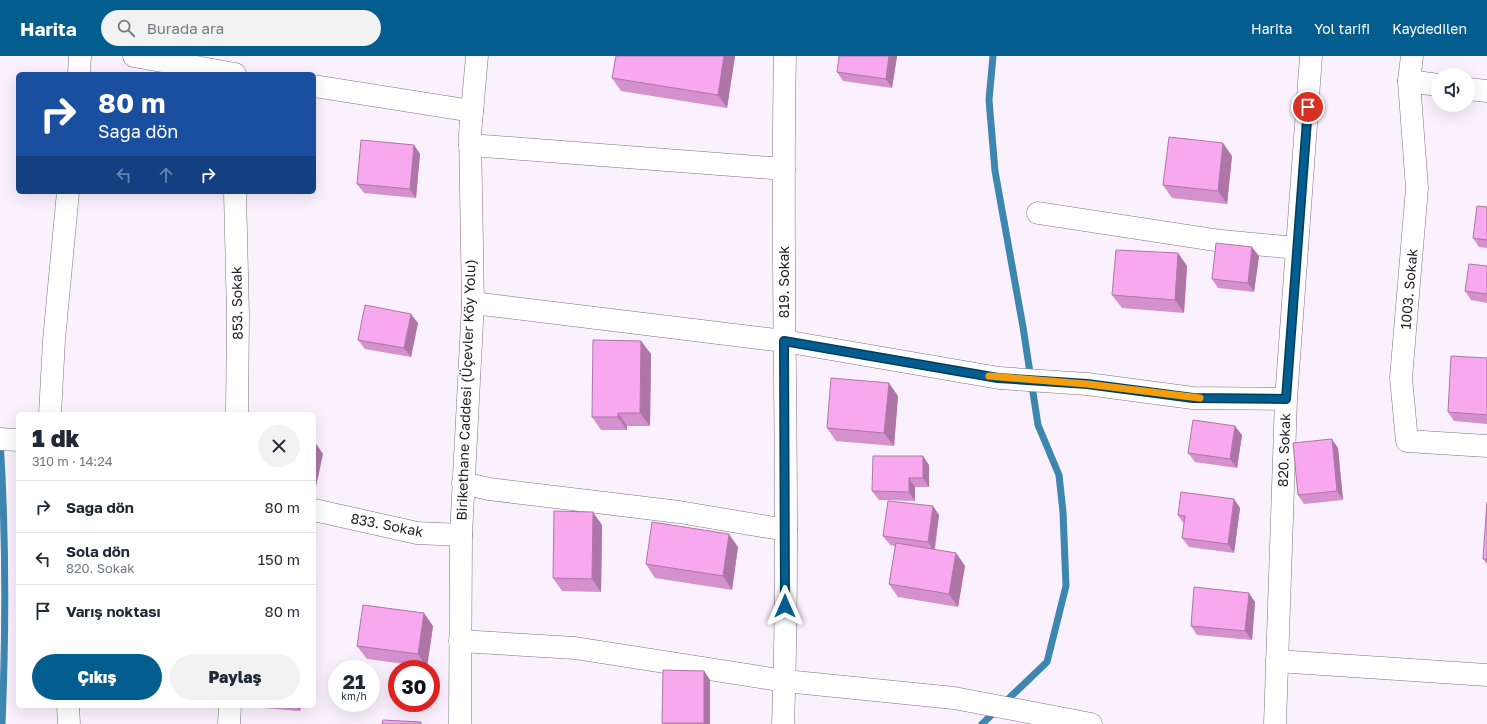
<!DOCTYPE html>
<html lang="tr">
<meta charset="utf-8">
<style>
:root{--surface:#fff;--page:#f2f2f3;--text:#1f2937;--muted:#747a83;--line:#e0e1e3;--accent:#035e8f}
body{margin:0;font-family:"Golos Text",sans-serif;background:var(--page);color:var(--text);height:100vh;display:flex;flex-direction:column;font-size:15px;white-space:nowrap}
*{box-sizing:border-box;margin:0}
p{font-size:13px;color:var(--muted)}
.icon{flex:none;width:22px;height:22px;fill:none;stroke:currentColor;stroke-width:2;stroke-linecap:round;stroke-linejoin:round}
.map{position:relative;flex:1;overflow:hidden}
.sheet{position:absolute;left:16px;top:356px;width:300px;height:296px;display:flex;flex-direction:column;background:var(--surface);border-radius:6px;box-shadow:0 4px 16px #0002}
.sheet>*{flex:none}
.hud{position:absolute;left:16px;top:16px;width:300px;height:122px;border-radius:6px;box-shadow:0 4px 16px #0002;background:#1a4fa0;color:#fff;overflow:hidden}
.fabs{position:absolute;left:1431px;top:12px;display:grid;gap:8px}
.fabs a{display:grid;place-items:center;width:44px;height:44px;border-radius:50%;background:var(--surface);box-shadow:0 4px 16px #0002;font-size:20px}
.speed{position:absolute;left:328px;top:604px;display:flex;gap:8px;font-size:20px;font-weight:700;text-align:center}
.speed>*{display:grid;place-content:center;width:52px;height:52px;border-radius:50%;background:var(--surface);box-shadow:0 4px 16px #0002;line-height:1}
.speed small{font-size:10px;font-weight:400}
.speed .limit{border:6px solid #d22;background:#fff;color:#111}
.pin{position:absolute;display:grid;place-items:center;width:34px;height:34px;color:#fff;margin:-17px;border:2px solid #fff;border-radius:50%;box-shadow:0 1px 4px #0007}
.me{position:absolute;width:44px;margin:-22px;rotate:0deg;stroke-linejoin:round;filter:drop-shadow(0 0 3px #0008)}
.turn{display:flex;align-items:center;gap:14px;height:84px;padding:0 16px;font-size:18px}
.turn .icon{width:52px;height:52px;stroke-width:2.5}
.turn b{display:block;font-size:28px;line-height:34px}
.lanes{display:flex;align-items:center;height:38px;padding:0 16px;background:#0003;justify-content:center;gap:20px;direction:ltr}
.lanes .off{opacity:.35}
.round{display:grid;place-items:center;flex:none;width:42px;height:42px;border-radius:21px;background:var(--page)}
.overview{display:flex;align-items:center;justify-content:space-between;height:68px;padding:0 16px}
h1{font-size:24px;font-weight:800;line-height:30px}
.primary-button{display:flex;gap:8px;margin-top:auto;padding:8px 16px}
.primary-button a{flex:1;height:46px;border-radius:24px;background:var(--accent);color:#fff;font-size:16px;font-weight:800;line-height:46px;text-align:center}
.primary-button a+a{background:var(--page);color:var(--text)}
ul{padding:0;list-style:none}
li{display:flex;align-items:center;gap:12px;height:52px;padding:0 16px;border-top:1px solid var(--line)}
li div{flex:1}
li b{display:block;font-size:15px}
li em{font-style:normal}
header{display:flex;align-items:center;gap:24px;box-sizing:border-box;height:56px;padding:0 20px;background:var(--accent);color:#fff}
header strong{font-size:19px}
nav{display:flex;gap:22px;margin-inline-start:auto;font-size:14px}
.search{width:280px;height:36px;background:var(--page);display:flex;align-items:center;gap:10px;box-sizing:border-box;padding:0 14px;border-radius:22px;color:var(--muted);font-size:15px}
.map>svg:first-child{display:block}
</style>
<header>
<strong>Harita</strong>
<div class="search"><svg class="icon" aria-label="search" viewBox="0 0 24 24"><circle cx="10" cy="10" r="6"/><path d="M15 15l6 6"/></svg>Burada ara</div>
<nav><a>Harita</a><a>Yol tarifi</a><a>Kaydedilen</a></nav>
</header>
<div class="map">
<svg width="1487" height="668" viewBox="0 0 1487 668">
<rect width="100%" height="100%" fill="#fbf0fd"/>
<g fill="none" stroke-linecap="round" stroke-linejoin="round">
<!-- stream -->
<g stroke="#3d86b0" stroke-width="7">
<path d="M0,384C6,479 6,574 2,668"/>
<path d="M982,668L1047,606L1066,530L1063,456L1059,419L1038,369L1023,271L995,115L989,44L993,0"/>
</g>
<!-- minor casing -->
<g stroke="#7e7280" stroke-width="23">
<g id="minor">
<path d="M134,0L235,18"/>
<path d="M1412,0L1409,25L1417,132L1401,322L1407,385L1487,390"/>
<path d="M79,18L80,0"/>
<path d="M1409,25L1438,29"/>
<path d="M314,30L472,55"/>
<path d="M1468,33L1487,35"/>
<path d="M470,89L784,113"/>
<path d="M235,136L238,260L237,358"/>
<path d="M1038,157L1221,185L1297,192"/>
<path d="M473,247L784,285L999,322L1087,328L1193,342L1286,343"/>
<path d="M50,358L54,284L68,136"/>
<path d="M0,383L18,384"/>
<path d="M463,427L489,433L679,456L786,474"/>
<path d="M314,454L417,477L461,479"/>
<path d="M460,585L575,592L785,625L954,642L1091,668"/>
<path d="M1277,605L1487,619"/>
<path d="M68,650L69,668"/>
<path d="M229,668L230,650"/>
<path d="M460,668L461,479L473,247L470,78L477,0"/>
<path d="M783,668C791,445 780,223 785,0"/>
<path d="M1275,668L1286,343L1311,0"/>
</g>
</g>
<!-- minor -->
<use href="#minor" stroke="#fff" stroke-width="22"/>
</g>
<!-- wall -->
<g fill="#d590ce">
<path d="M616,0H735L727,52L621,35L612,22Z"/>
<path d="M897,0L892,32L843,25L837,16Z"/>
<path d="M414,89L420,98L416,142L364,137L357,128Z"/>
<path d="M1232,100L1227,148L1172,142L1163,129Z"/>
<path d="M1487,151V192L1479,191L1473,182Z"/>
<path d="M1178,197L1187,210L1184,257L1122,252L1112,239Z"/>
<path d="M1259,200L1254,236L1218,232L1212,223Z"/>
<path d="M1487,210V247L1471,244L1465,235Z"/>
<path d="M418,267L411,301L365,293L358,284Z"/>
<path d="M641,285L651,298L650,370H627V374H601L592,361Z"/>
<path d="M1487,302V368L1454,365L1448,356Z"/>
<path d="M898,340L894,390L836,385L827,372Z"/>
<path d="M1242,379L1237,412L1195,406L1188,397Z"/>
<path d="M1338,392L1343,444L1304,448L1298,439Z"/>
<path d="M929,409V431H915V445L879,444L872,435Z"/>
<path d="M1234,443L1240,452L1234,497L1189,491L1182,482L1184,468L1178,459Z"/>
<path d="M1487,446V508L1483,503Z"/>
<path d="M939,459L935,494L956,497L965,510L958,551L898,541L889,528L895,490L890,489L883,480Z"/>
<path d="M602,469L601,536L562,535L553,522Z"/>
<path d="M738,491L732,534L655,522L646,508Z"/>
<path d="M1255,546L1252,584L1197,579L1191,570Z"/>
<path d="M433,570L427,611L367,603L357,590Z"/>
<path d="M704,615L710,624V668H663L662,667Z"/>
<path d="M250,650H301L300,655L251,651Z"/>
</g>
<!-- shaded-wall -->
<g fill="#ae76a7">
<path d="M724,0H735L727,52L718,39Z"/>
<path d="M889,0H897L892,32L886,23Z"/>
<path d="M1223,87L1232,100L1227,148L1218,135Z"/>
<path d="M414,89L420,98L416,142L410,133Z"/>
<path d="M1252,191L1259,200L1254,236L1248,227Z"/>
<path d="M1178,197L1187,210L1184,257L1175,244Z"/>
<path d="M411,258L418,267L411,301L404,292Z"/>
<path d="M641,285L651,298L650,370L640,357Z"/>
<path d="M889,327L898,340L894,390L884,377Z"/>
<path d="M618,357L627,370V374L618,361Z"/>
<path d="M1235,370L1242,379L1237,412L1230,403Z"/>
<path d="M1332,383L1338,392L1343,444L1337,435Z"/>
<path d="M317,389L323,398L316,431L314,428V403Z"/>
<path d="M923,400L929,409V431L923,422Z"/>
<path d="M909,422L915,431V445L909,436Z"/>
<path d="M1234,443L1240,452L1234,497L1228,488Z"/>
<path d="M933,450L939,459L934,495L928,486Z"/>
<path d="M593,456L602,469L601,536L592,523Z"/>
<path d="M729,478L738,491L732,534L723,520Z"/>
<path d="M956,497L965,510L958,551L949,538Z"/>
<path d="M1249,537L1255,546L1252,584L1245,575Z"/>
<path d="M424,557L433,570L427,611L418,598Z"/>
<path d="M704,615L710,624V668H704Z"/>
<path d="M297,650H301L300,655Z"/>
</g>
<!-- building -->
<g fill="#f8a8ef" stroke="#ae76a7">
<path d="M616,0H724L718,39L612,22Z"/>
<path d="M839,0H889L886,23L837,16Z"/>
<path d="M1169,81L1223,87L1218,135L1163,129Z"/>
<path d="M361,84L414,89L410,133L357,128Z"/>
<path d="M1477,150L1487,151V184L1473,182Z"/>
<path d="M1216,187L1252,191L1248,227L1212,223Z"/>
<path d="M1116,194L1178,197L1175,244L1112,239Z"/>
<path d="M1469,208L1487,210V238L1465,235Z"/>
<path d="M365,249L411,258L404,292L358,284Z"/>
<path d="M593,284L641,285L640,357H618V361H592Z"/>
<path d="M1451,300L1487,302V359L1448,356Z"/>
<path d="M831,322L889,327L884,377L827,372Z"/>
<path d="M1193,364L1235,370L1230,403L1188,397Z"/>
<path d="M1332,383L1337,435L1298,439L1293,387Z"/>
<path d="M314,389H317L314,403Z"/>
<path d="M873,400H923V422H909V436L872,435Z"/>
<path d="M1181,436L1234,443L1228,488L1182,482L1185,460L1178,459Z"/>
<path d="M888,445L933,450L928,486L883,480Z"/>
<path d="M1487,446V503H1483Z"/>
<path d="M554,455L593,456L592,523L553,522Z"/>
<path d="M652,466L729,478L723,520L646,508Z"/>
<path d="M896,487L956,497L949,538L889,528Z"/>
<path d="M1194,531L1249,537L1245,575L1191,570Z"/>
<path d="M363,549L424,557L418,598L357,590Z"/>
<path d="M663,614L704,615V667H662Z"/>
<path d="M383,664L421,666V668H382Z"/>
</g>
<g fill="none" stroke-linecap="round" stroke-linejoin="round">
<!-- route casing -->
<g stroke="#023d5d" stroke-width="10">
<path id="route" d="M785,550L784,285L998,322L1087,328L1193,342L1286,343L1308,51"/>
</g>
<!-- route -->
<use href="#route" stroke="#035e8f" stroke-width="7"/>
<!-- slow -->
<path stroke="#f59e0b" stroke-width="7" d="M989,320L1087,328L1200,342"/>
</g>
<g text-anchor="middle" stroke-width="3" stroke-linejoin="round" paint-order="stroke">
<!-- street labels -->
<g font-size="14" fill="#221e23" stroke="#fff">
<text transform="translate(784 226) rotate(-90)" y="5">819. Sokak</text>
<text transform="translate(1409 233) rotate(-85)" y="5">1003. Sokak</text>
<text transform="translate(237 247) rotate(-91)" y="5">853. Sokak</text>
<text transform="translate(466 334) rotate(-88)" y="5">Birikethane Caddesi (Üçevler Köy Yolu)</text>
<text transform="translate(1284 394) rotate(-88)" y="5">820. Sokak</text>
<text transform="translate(387 469) rotate(11)" y="5">833. Sokak</text>
</g>
</g>
</svg>
<div class="fabs">
<a><svg class="icon" aria-label="sound" viewBox="0 0 24 24"><path d="M4 9h4l5-4v14l-5-4H4zM17 9q2 3 0 6"/></svg></a>
</div>
<div class="speed"><div>21<small>km/h</small></div><div class="limit">30</div></div>
<div class="pin" style="left:1308px;top:51px;background:#d93025"><svg class="icon" aria-label="arrive" viewBox="0 0 24 24"><path d="M6 21V4h12l-3 4 3 4H6"/></svg></div>
<svg class="me" style="left:785px;top:550px" viewBox="-20 -20 40 40"><path d="M0-17L14 15 0 8-14 15z" fill="#035e8f" stroke="#fff" stroke-width="4"/></svg>
<div class="hud">
<div class="turn"><svg class="icon" aria-label="right" viewBox="0 0 24 24"><path d="M7 20v-9h11M14 6l5 5-5 5"/></svg><div><b>80 m</b>Sağa dön</div></div>
<div class="lanes"><svg class="icon off" aria-label="left" viewBox="0 0 24 24"><path d="M17 20v-9H6M10 6l-5 5 5 5"/></svg><svg class="icon off" aria-label="ahead" viewBox="0 0 24 24"><path d="M12 20V5M6 11l6-6 6 6"/></svg><svg class="icon" aria-label="right" viewBox="0 0 24 24"><path d="M7 20v-9h11M14 6l5 5-5 5"/></svg></div>
</div>
<section class="sheet">
<div class="overview"><div><h1>1 dk</h1><p>310 m · 14:24</p></div><a class="round"><svg class="icon" aria-label="close" viewBox="0 0 24 24"><path d="M6 6l12 12M18 6L6 18"/></svg></a></div>
<ul>
<li><svg class="icon" aria-label="right" viewBox="0 0 24 24"><path d="M7 20v-9h11M14 6l5 5-5 5"/></svg><div><b>Sağa dön</b></div><em>80 m</em></li>
<li><svg class="icon" aria-label="left" viewBox="0 0 24 24"><path d="M17 20v-9H6M10 6l-5 5 5 5"/></svg><div><b>Sola dön</b><p>820. Sokak</p></div><em>150 m</em></li>
<li><svg class="icon" aria-label="arrive" viewBox="0 0 24 24"><path d="M6 21V4h12l-3 4 3 4H6"/></svg><div><b>Varış noktası</b></div><em>80 m</em></li>
</ul>
<div class="primary-button"><a>Çıkış</a><a>Paylaş</a></div>
</section>
</div>
